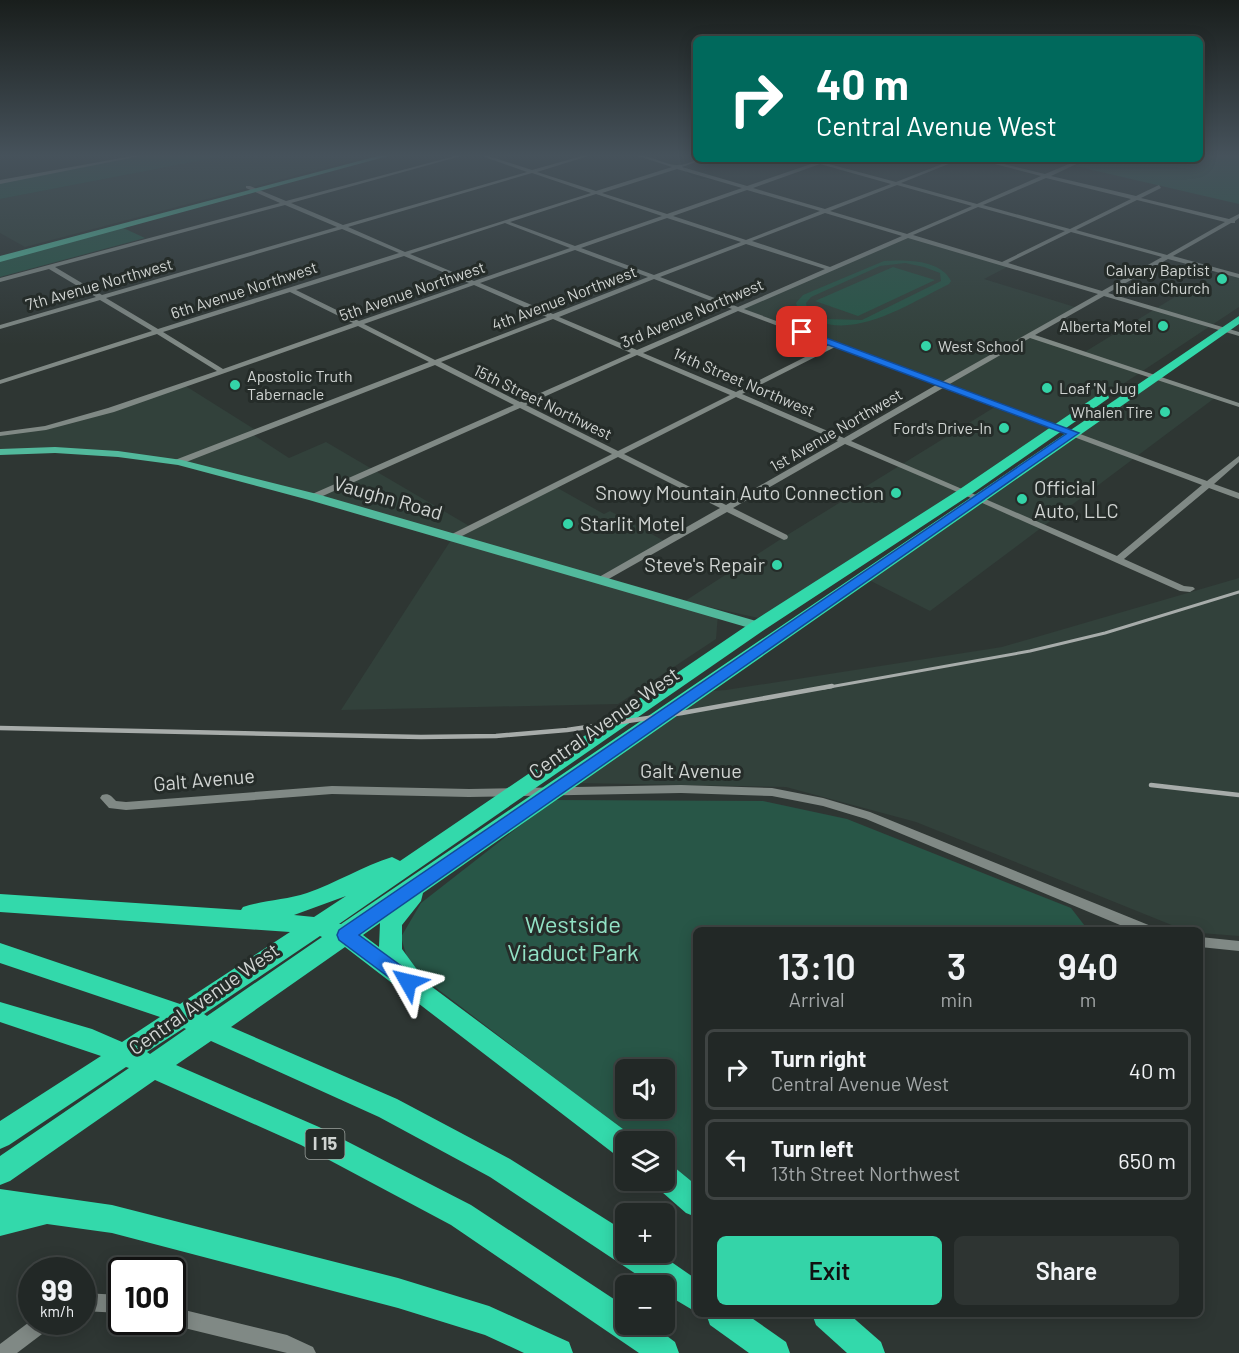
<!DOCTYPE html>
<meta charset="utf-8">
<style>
:root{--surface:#222826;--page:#2e3432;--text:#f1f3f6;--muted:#a2a6a7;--line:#3f4443;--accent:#34d4a8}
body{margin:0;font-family:Barlow,sans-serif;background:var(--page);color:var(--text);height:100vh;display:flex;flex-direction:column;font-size:22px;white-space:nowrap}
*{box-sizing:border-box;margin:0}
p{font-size:20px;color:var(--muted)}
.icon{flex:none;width:33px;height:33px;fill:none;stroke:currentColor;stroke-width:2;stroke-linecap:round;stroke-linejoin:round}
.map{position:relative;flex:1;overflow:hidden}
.drawer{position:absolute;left:693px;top:927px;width:510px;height:390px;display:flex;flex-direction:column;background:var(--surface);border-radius:9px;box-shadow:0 3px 15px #0003,0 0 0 2px var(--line)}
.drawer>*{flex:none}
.top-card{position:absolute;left:693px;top:36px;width:510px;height:126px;border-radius:9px;box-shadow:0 3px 15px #0003,0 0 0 2px var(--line);background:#00695c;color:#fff;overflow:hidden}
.tools{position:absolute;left:615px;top:1059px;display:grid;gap:12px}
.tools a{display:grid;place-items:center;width:60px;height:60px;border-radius:9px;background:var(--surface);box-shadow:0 3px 15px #0003,0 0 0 2px var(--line);font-size:30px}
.speed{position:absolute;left:18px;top:1257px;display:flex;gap:12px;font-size:30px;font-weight:700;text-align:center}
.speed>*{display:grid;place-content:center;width:78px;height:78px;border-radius:50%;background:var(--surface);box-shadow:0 3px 15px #0003,0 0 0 2px var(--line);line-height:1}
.speed small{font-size:15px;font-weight:400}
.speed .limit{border:3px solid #111;border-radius:9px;background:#fff;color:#111}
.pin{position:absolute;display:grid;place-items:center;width:51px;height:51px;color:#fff;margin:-26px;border-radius:12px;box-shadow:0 3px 9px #0006}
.me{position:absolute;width:66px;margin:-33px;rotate:307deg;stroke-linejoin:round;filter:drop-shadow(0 0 4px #0008)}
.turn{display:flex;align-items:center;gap:21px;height:126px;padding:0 24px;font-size:27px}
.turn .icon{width:78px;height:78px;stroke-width:2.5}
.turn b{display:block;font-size:42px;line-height:51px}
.eta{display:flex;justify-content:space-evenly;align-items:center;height:102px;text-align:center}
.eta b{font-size:36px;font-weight:600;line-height:42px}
.action{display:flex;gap:12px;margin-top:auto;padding:12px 24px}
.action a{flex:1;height:69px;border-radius:9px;background:var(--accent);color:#111;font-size:24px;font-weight:600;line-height:69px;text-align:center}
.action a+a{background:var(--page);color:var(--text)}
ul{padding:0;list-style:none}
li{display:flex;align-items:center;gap:18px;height:81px;margin:0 12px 9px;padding:0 12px;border:3px solid var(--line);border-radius:9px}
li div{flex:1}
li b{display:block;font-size:22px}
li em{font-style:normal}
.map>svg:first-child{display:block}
</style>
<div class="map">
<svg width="1239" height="1353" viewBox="0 0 1239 1353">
<rect width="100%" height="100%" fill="#2e3633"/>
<!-- built -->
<g fill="#32413b">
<path d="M224,156H369L25,247L0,233V199Z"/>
<path d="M908,236L1009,266L984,279L1078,308L1030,335L1083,353L1219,270L1239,276V307L767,620L691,603L718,614L716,639L618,704L341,710L453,537L178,462L118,454L0,452V434L46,428L184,385L257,431L252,434L289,458L326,442L471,527L554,486L604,514L610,511L666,542L603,578L685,601L784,537L998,405L740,308Z"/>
<path d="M1156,377L1216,397L930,611L863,577Z"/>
<path d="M1239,578V936L1200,933V930H1184L916,822L786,787L578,783L710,691L726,690L1002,647Z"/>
</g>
<!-- green -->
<g fill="#285647" fill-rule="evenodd">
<path d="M138,156H224L0,199V182Z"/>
<path d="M1200,156H1239V204L1075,166L1090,159H1200Z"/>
<path d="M119,226L145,238L0,277V259Z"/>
<path d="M884,261C905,260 940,259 951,281L949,284C906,305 840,351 797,307L796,303L803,295ZM905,263L924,267L940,273L941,281L862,320L827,319L807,308L806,303L811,297L880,266Z"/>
<path d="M893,267L935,280L858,316L815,301Z"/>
<path d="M553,800L763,801L847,819L1071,908L1088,930H696V1187L665,1163L664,1142L637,1141L410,968L401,937L421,903ZM626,1070H664V1108H626Z"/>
</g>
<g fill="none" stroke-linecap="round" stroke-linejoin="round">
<!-- minor -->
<g fill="#808985" fill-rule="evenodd">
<path d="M132,156H140L0,184V180Z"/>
<path d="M455,156H461L291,203L343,225L527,172L482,156H488L532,170L582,156H588L537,172L596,191L672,167L638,156C651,155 663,164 676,165C685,166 695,159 704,159L682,167L747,186L814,163L804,159L819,161L832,159L825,163L896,182L955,159H961L901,183L977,204L1041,176L975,159H983L1045,174L1081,159H1087L1051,176L1136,196L1159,185L1161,188L1141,198L1229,219L1239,214V218L1235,221V223H1231L1173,256L1239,274V278L1168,259L1108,293L1239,332V336L1104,296L1035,335L1239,403V407L1030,338L948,385L1207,481L1239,456V462L1214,484L1239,493V499L1209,488L1124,559L1184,586L1193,587L1195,589L1190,592L1180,591L962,494L845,444L733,508L787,535L788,537L787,539L784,540L727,512L605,581H599L597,579L599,577L720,508L618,457L456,539H450L449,537L450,535L612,454L520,408L316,499H310V495L514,405L435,365L181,464H175V460L429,362L358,326L114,412L46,430L0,436V432L45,426L108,408L217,371L157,334L0,384V380L152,331L100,300L0,329V325L96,297L49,269L0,282V278L280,203L246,188V186H250L286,201ZM820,164L891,184L825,209L753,188ZM677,169L742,188L667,214L602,193ZM532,173L591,193L405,252L348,227ZM1046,178L1131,199L1070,229L983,205ZM897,185L972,206L907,234L830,211ZM747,190L820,211L746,240L673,216ZM596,194L662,216L575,246L510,222ZM1137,200L1225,222L1167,255L1076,230ZM285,205L337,227L102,295L55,267ZM978,207L1065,231L1002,262L913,235ZM825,213L902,236L830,267L752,241ZM667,218L741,242L654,275L581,248ZM505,223L570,248L474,281L410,254ZM342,229L399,253L158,329L106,298ZM1071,232L1162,257L1102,291L1008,263ZM908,238L1098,294L942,382L744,309ZM746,244L825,269L738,307L660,277ZM575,250L648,277L553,314L480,283ZM404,256L469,283L359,321L296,290ZM654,279L732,309L637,350L559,317ZM474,285L547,317L435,360L364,324ZM290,292L353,323L223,369L163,332ZM738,311L829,345L736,392L643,353ZM553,319L631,353L520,402L441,362ZM835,347L936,385L844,438L742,394ZM637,355L730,395L618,451L526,405ZM943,388L1202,485L1117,556L851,441ZM736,397L838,441L726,505L624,454Z"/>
<path d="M681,785L772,788L823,798L870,812L1151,926L1153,930H1132L866,819L823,806L772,796L681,793L469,797L332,794L126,810L109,808L100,798L102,795C109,793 111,796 116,801L126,802L332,786L469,789Z"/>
<path d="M1200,937L1239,941V951L1200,947Z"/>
<path d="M82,1293L122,1295V1313L82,1311Z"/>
<path d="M172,1307L287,1335L313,1347L316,1353H287L172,1325L166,1322H172Z"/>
<path d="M32,1320L53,1322L50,1328L17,1353H0V1344Z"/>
</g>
<!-- major -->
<g fill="#52b99c" fill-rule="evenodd">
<path d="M378,156H388L0,262V256Z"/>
<path d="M55,447L118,451L182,460L317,494L763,623L765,626L758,630L753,629L309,500L178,465L118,457L55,453L0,455V449Z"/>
</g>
<!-- highway -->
<g fill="#33d9ab" fill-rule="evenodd">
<path d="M1239,316V324L423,893L421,901L402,925V949L418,971L416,975L635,1138L637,1142H626V1160L617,1156L345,947L231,1027L397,1099L510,1159L626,1232V1252H657L696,1279V1312L664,1293V1286H654L490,1177L379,1117L211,1041L176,1065L319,1127L471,1205L626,1307V1324H651L675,1342L679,1353H639L451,1225L301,1145L155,1080L10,1181L0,1185V1156L129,1068L126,1067L9,1145L0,1149V1121L101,1056L0,1022V1002L92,1029L122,1042L160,1017L0,963V943L180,1004L290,932L0,912V894L241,910L243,907C264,900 286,900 307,893C336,883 363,866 392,857L400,861L752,622L960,489L1098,395H1108L1109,398L970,495L764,630L339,924H341ZM346,896L314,917L294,915ZM380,923L379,947L363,935ZM320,936L322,937L207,1016L204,1014ZM184,1028L186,1029L150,1054L147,1052Z"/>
<path d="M664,1163L674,1167L696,1185V1217L686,1213L654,1185L652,1180H664Z"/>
<path d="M0,1189L112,1205L398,1278L489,1306L569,1342L573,1353H524L485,1335L398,1308L112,1233L47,1224L0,1236Z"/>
<path d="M706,1314H746L786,1342L790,1353H749L710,1325Z"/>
<path d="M812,1314H849L881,1342L885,1353H847L816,1325Z"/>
</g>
<!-- rail-far1 -->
<path stroke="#a7acaa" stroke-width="3" d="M824,688L1030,651L1105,633L1239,592"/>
<!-- rail -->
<g stroke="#a7acaa" stroke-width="4.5">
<path d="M0,728L421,737L496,736L567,730L682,713L832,686"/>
<path d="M1151,785L1239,795"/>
</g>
</g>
<!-- sky -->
<linearGradient id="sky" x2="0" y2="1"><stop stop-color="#191e1c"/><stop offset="0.45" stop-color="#46525b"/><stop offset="1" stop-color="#46525b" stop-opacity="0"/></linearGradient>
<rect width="1239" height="345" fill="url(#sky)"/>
<!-- route -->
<path fill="#1a73e8" stroke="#114b97" stroke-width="1.5" d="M799,330H805L1079,433L359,935L415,976L417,982L415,987L408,989L402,987L339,940L337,935L339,930L1066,434L799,334Z"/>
<!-- markers -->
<g fill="#34d4a8" stroke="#252c29" stroke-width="2">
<circle cx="1222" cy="279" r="6"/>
<circle cx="1163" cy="326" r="6"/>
<circle cx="926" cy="346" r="6"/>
<circle cx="235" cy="385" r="6"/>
<circle cx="1047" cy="388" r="6"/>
<circle cx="1165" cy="412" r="6"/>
<circle cx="1004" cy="428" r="6"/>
<circle cx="896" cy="493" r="6"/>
<circle cx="1022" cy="499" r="6"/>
<circle cx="568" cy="524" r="6"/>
<circle cx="777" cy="565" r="6"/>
</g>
<g text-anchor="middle" stroke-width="6" stroke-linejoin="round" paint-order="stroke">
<!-- far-poi labels -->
<g font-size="16" fill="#d0d4d2" stroke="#252c29" text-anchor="end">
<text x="1210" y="276">Calvary Baptist<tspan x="1210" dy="18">Indian Church</tspan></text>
<text x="1151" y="332">Alberta Motel</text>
<text x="938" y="352" text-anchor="start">West School</text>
<text x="247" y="382" text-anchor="start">Apostolic Truth<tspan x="247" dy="18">Tabernacle</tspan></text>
<text x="1059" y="394" text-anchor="start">Loaf 'N Jug</text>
<text x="1153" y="418">Whalen Tire</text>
<text x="992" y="434">Ford's Drive-In</text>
</g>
<!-- far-street labels -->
<g font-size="16" fill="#d0d4d2" stroke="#252c29">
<text transform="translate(99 284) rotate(-16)" y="6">7th Avenue Northwest</text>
<text transform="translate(244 290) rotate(-18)" y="6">6th Avenue Northwest</text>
<text transform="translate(412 291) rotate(-19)" y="6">5th Avenue Northwest</text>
<text transform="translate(564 298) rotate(-21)" y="6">4th Avenue Northwest</text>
<text transform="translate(692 313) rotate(-23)" y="6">3rd Avenue Northwest</text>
<text transform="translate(744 382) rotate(23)" y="6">14th Street Northwest</text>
<text transform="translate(543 402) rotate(26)" y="6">15th Street Northwest</text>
<text transform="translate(836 430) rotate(-30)" y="6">1st Avenue Northwest</text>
</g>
<!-- shield labels -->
<rect fill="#252c29" stroke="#9da29f" stroke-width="1.5" x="305.5" y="1129" width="39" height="30" rx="4.5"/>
<g font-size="18" font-weight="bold" fill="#d0d4d2">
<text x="325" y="1150">I 15</text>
</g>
<!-- poi labels -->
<g font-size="20" fill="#d0d4d2" stroke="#252c29" text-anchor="start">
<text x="1034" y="495">Official<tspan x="1034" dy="23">Auto, LLC</tspan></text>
<text x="884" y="500" text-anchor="end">Snowy Mountain Auto Connection</text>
<text x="580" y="531">Starlit Motel</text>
<text x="765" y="572" text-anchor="end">Steve's Repair</text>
</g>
<!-- street labels -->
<g font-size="20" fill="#d0d4d2" stroke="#252c29">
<text transform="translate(388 498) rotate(16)" y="7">Vaughn Road</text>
<text transform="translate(604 723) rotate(-35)" y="7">Central Avenue West</text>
<text x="691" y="778">Galt Avenue</text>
<text transform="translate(204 780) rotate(-5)" y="7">Galt Avenue</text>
<text transform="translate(204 999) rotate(-35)" y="7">Central Avenue West</text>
</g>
<!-- near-park labels -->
<g font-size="24" fill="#92e2c5" stroke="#252c29">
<text x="573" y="933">Westside<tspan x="573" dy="28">Viaduct Park</tspan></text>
</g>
</g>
</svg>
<div class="tools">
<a><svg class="icon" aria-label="sound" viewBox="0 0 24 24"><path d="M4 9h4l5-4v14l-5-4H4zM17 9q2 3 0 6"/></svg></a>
<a><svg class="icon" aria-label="layers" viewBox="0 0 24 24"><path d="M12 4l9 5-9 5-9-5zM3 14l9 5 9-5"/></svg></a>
<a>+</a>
<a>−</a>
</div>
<div class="speed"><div>99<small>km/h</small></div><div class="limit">100</div></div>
<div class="pin" style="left:802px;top:332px;background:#d93025"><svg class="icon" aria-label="arrive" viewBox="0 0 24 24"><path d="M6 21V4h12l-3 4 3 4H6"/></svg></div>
<svg class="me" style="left:408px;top:982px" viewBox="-20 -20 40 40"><path d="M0-17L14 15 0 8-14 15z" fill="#1a73e8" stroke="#fff" stroke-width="4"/></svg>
<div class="top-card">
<div class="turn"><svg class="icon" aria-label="right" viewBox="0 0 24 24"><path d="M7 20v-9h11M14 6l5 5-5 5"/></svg><div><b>40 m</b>Central Avenue West</div></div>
</div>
<section class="drawer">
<div class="eta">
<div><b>13:10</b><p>Arrival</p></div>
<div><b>3</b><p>min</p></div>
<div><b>940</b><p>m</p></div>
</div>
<ul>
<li><svg class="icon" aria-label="right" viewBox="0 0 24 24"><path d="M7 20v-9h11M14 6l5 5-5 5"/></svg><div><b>Turn right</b><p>Central Avenue West</p></div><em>40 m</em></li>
<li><svg class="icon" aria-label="left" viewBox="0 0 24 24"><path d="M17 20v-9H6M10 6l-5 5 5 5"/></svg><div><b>Turn left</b><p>13th Street Northwest</p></div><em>650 m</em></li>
</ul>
<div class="action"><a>Exit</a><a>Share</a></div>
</section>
</div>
